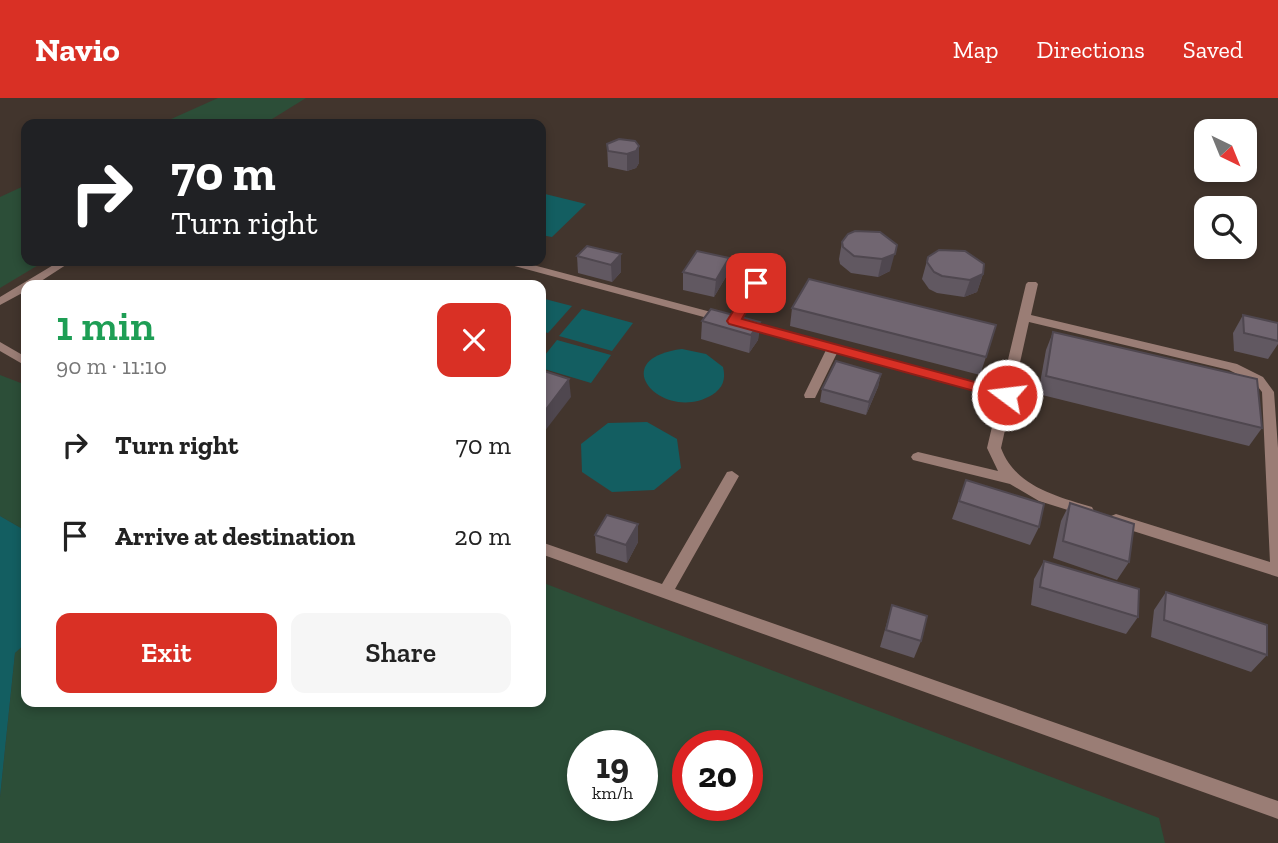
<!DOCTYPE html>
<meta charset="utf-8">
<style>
:root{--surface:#fff;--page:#f6f6f6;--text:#222;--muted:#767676;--accent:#d93025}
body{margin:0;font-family:"Zilla Slab",serif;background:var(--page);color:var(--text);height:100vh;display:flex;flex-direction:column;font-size:26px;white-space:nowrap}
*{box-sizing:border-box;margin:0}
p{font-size:23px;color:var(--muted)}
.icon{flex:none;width:38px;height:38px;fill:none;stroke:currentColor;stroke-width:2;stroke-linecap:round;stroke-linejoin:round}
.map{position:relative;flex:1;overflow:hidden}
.sheet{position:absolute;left:21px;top:182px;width:525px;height:427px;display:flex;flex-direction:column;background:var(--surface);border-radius:14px;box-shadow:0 4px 10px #0003}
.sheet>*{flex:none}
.guide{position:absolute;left:21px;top:21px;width:525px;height:147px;border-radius:14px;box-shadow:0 4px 10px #0003;background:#202124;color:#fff;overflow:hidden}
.needle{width:46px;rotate:137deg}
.buttons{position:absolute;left:1194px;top:21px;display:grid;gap:14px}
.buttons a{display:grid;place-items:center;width:63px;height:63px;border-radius:14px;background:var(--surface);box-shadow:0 4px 10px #0003;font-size:35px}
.speed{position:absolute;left:567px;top:632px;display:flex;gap:14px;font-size:35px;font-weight:700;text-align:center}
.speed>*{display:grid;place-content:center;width:91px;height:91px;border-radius:50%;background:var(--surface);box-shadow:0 4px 10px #0003;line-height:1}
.speed small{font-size:18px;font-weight:400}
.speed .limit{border:10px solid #d22;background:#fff;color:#111}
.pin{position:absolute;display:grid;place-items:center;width:60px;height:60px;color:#fff;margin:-30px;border-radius:14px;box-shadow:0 4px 10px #0006}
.me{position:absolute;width:77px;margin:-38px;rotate:285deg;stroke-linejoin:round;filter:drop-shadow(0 0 5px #0008)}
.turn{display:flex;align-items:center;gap:24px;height:147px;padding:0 35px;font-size:32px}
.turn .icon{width:91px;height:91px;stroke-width:2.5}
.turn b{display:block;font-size:49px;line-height:60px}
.round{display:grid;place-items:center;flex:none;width:74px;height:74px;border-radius:14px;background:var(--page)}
.head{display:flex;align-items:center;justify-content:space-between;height:119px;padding:0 35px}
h1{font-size:42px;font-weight:600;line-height:52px;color:#1e9e55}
.cta{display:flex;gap:14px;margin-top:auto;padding:14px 35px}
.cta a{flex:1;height:80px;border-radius:14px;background:var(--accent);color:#fff;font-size:28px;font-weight:600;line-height:80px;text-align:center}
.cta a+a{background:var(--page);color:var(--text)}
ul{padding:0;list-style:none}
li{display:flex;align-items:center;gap:21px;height:91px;padding:0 35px}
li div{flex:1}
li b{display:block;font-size:26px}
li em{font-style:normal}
header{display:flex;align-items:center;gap:42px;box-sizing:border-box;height:98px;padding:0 35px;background:var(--accent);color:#fff}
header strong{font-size:33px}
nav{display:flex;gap:38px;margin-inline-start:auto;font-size:24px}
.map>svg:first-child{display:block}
</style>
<header>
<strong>Navio</strong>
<nav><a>Map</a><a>Directions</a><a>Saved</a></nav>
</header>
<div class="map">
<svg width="1278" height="745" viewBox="0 0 1278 745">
<rect width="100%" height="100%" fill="#42352d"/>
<!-- green -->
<g fill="#2c4e38" fill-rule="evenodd">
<path d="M218,0H306L264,26H160Z"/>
<path d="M26,87V163H45L0,190V99Z"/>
<path d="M0,277L26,287V433L0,418Z"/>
<path d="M541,484L1159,720L1165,745H0V699L15,555L26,545V604H541ZM583,648H642V707H583ZM688,648H747V707H688Z"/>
</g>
<!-- water -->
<g fill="#135e61">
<path d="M541,95L586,106L552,139L541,137Z"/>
<path d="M541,200L572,208L548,235L541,233Z"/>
<path d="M582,211L633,225L612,253L559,238Z"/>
<path d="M557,242L611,257L591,285L541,270V262Z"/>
<path d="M682,251L706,256L723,269C726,281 723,290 712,297C663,326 603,261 682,251Z"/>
<path d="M647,324L677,341L681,370L654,392L612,394L582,374L581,346L608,325Z"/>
<path d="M0,418L26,433V545L15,555L0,699Z"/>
</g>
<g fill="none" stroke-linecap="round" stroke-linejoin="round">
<!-- lane -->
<g fill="#9a7d75" fill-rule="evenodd">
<path d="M60,163H72L35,187H26V193L0,207V199Z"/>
<path d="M502,163H518L730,219L752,183H760L762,185L741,222L1001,291L1026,186L1028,184H1036L1038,186L1031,217L1237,266L1263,279L1274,294L1278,350V479L1111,426L1109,422L1111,418L1116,416L1270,464L1262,294L1255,285L1229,272L1029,224L1001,350C1015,388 1056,398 1092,409L1094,413L1092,417L1087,418L1039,403L1010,386L913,362L911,359L913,356L918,354L998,373L987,350L999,299L837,255L815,300H805L804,297L826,252L503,165Z"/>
<path d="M0,244L26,259V268L0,253Z"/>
<path d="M732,373L739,378L675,491L1278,703V721L541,456V444L662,486L727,374Z"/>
</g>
</g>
<!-- wall -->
<g fill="#615861">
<path d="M619,41L639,65L636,70L627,73L608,69L607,46Z"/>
<path d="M880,134L890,173L878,179L851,175L840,166L839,161L842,144Z"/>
<path d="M587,148L621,174L612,184L578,175L577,158Z"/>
<path d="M928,159L983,176L977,194L964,199L937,195L929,191L922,181Z"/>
<path d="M683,174L727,177L714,199L683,192Z"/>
<path d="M792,210L986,259L980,277L790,228Z"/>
<path d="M1243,217L1278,225V246L1268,261L1234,253L1233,235Z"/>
<path d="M702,223L760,224L758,242L749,255L701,241Z"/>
<path d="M1053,234L1262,330L1249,348L1038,296L1046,252Z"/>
<path d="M881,276L878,289L866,317L820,304L822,291Z"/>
<path d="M966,382L1039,429L1030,447L952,421Z"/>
<path d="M1070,405L1129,464L1117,482L1053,460L1061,423Z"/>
<path d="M595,437L638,444L627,465L596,455Z"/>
<path d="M1044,463L1138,519L1126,536L1031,507L1034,481Z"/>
<path d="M1166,494L1267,557L1251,574L1151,539L1154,512Z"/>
<path d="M892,507L921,543L914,560L880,549Z"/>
</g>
<!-- shaded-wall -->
<g fill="#4f474f">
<path d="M639,48V65L636,70L627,73V56Z"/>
<path d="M897,147L890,173L878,179L882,161Z"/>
<path d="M621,156V174L612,184L611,167Z"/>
<path d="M729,160L727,177L714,199L716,182Z"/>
<path d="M983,176L977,194L964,199L970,182Z"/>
<path d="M760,224L758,242L749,255L751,237Z"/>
<path d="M881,276L878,289L866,317L869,304Z"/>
<path d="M569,281L571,299L541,338V318Z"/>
<path d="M638,426V444L627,465L626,447Z"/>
</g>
<!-- building -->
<g fill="#716671" stroke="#4f474f" stroke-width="2">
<path d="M619,41L635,43L639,48L636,53L627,56L608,53L607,46Z"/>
<path d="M855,133L880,134L897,147L895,156L882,161L854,158L843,149L842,144L848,136Z"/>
<path d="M587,148L621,156L611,167L577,158Z"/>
<path d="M939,152L965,153L984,166L983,176L970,182L942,178L934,174L927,164L928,159Z"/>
<path d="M697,153L729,160L716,182L683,174Z"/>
<path d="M809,181L996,227L986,259L792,210Z"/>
<path d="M711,211L760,224L751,237L702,223Z"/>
<path d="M1243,217L1278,225V243L1244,235Z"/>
<path d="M1053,234L1257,281L1262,330L1046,278Z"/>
<path d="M836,263L881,276L869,304L822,291Z"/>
<path d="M541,272L569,281L541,318Z"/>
<path d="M966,382L1044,406L1039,429L959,403Z"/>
<path d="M1070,405L1134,426L1129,464L1063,443Z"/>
<path d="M607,417L638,426L626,447L595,437Z"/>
<path d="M1044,463L1139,491L1138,519L1040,489Z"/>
<path d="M1166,494L1267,527V557L1164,522Z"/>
<path d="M892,507L927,518L921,543L886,532Z"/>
</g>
<!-- route -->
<path fill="#d93025" stroke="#8d1f18" stroke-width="2" d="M756,182L763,185L742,221L1012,294L1014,297L1007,302L729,226L727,223L752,183Z"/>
</svg>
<div class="buttons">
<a><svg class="needle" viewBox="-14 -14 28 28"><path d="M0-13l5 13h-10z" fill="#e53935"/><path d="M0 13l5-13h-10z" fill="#767676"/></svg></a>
<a><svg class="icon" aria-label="search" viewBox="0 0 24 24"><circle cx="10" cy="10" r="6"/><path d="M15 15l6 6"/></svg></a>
</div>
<div class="speed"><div>19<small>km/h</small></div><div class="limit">20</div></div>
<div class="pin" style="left:756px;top:185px;background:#d93025"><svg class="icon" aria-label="arrive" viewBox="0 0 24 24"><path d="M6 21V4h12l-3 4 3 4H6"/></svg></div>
<svg class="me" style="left:1007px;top:297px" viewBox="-20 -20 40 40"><circle r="17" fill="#d93025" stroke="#fff" stroke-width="3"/><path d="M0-11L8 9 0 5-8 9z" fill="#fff"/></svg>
<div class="guide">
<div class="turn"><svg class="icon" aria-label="right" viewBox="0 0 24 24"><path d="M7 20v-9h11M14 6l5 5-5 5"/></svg><div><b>70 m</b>Turn right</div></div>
</div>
<section class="sheet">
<div class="head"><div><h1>1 min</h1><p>90 m · 11:10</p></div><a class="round" style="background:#d93025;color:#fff"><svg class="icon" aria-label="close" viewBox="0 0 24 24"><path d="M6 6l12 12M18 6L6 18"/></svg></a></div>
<ul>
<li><svg class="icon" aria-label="right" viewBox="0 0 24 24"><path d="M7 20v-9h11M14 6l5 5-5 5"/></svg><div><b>Turn right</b></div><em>70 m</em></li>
<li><svg class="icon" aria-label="arrive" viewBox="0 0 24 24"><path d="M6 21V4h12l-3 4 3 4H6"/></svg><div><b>Arrive at destination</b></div><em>20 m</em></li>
</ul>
<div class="cta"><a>Exit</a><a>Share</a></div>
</section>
</div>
